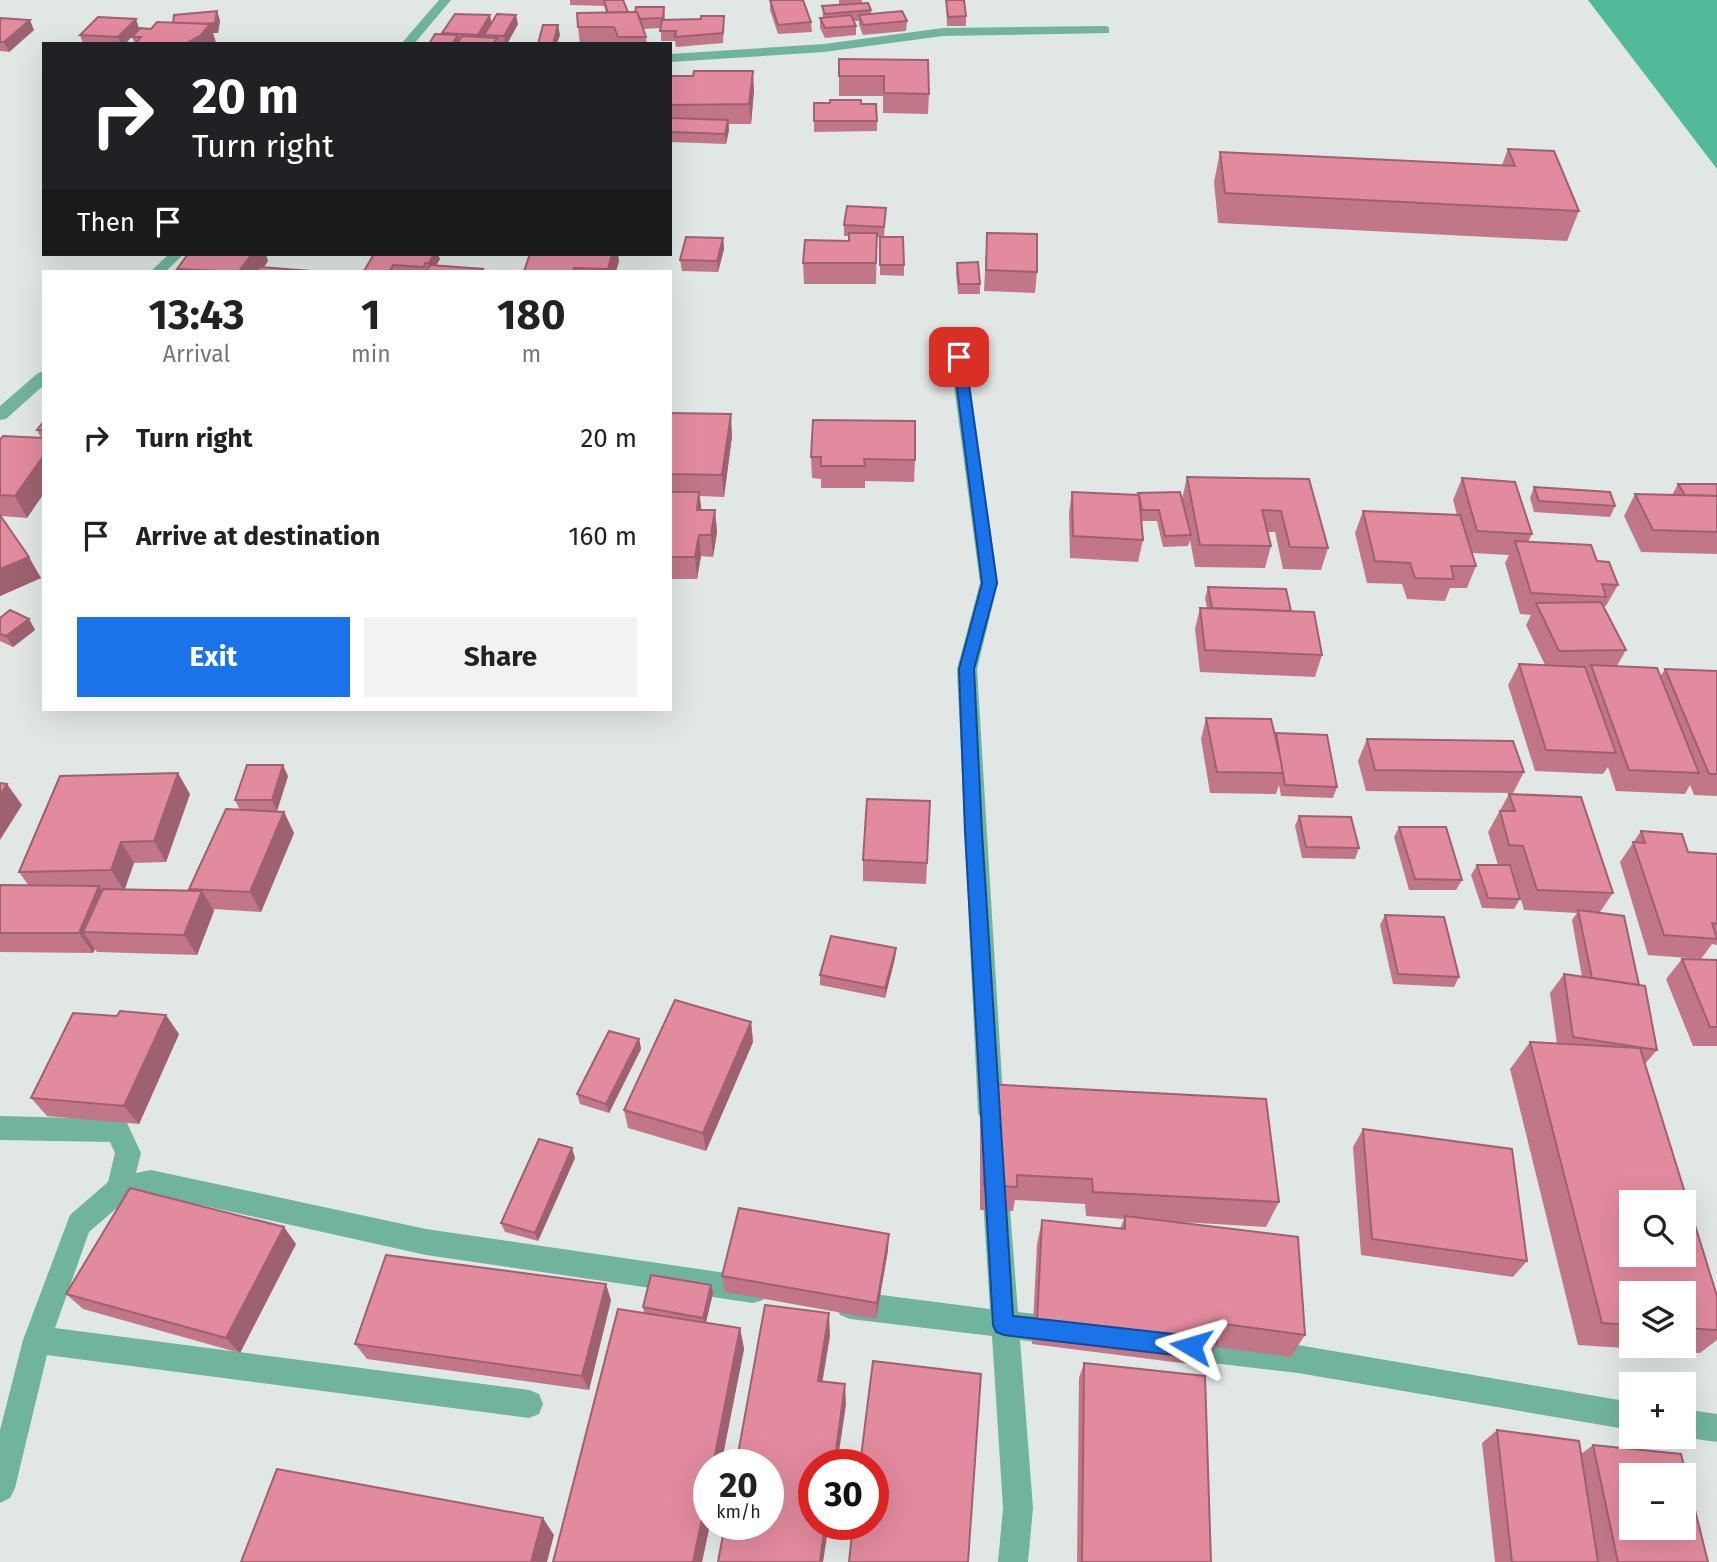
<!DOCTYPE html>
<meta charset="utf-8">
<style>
:root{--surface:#fff;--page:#f2f2f2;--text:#222;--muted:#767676;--accent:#1a73e8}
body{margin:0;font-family:"Fira Sans",sans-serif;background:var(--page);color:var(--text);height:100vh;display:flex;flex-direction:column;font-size:26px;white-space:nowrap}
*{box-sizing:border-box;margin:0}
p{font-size:23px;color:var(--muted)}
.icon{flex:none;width:38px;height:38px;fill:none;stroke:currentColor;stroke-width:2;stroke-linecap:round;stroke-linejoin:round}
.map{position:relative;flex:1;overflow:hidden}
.sheet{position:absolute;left:42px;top:270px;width:630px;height:441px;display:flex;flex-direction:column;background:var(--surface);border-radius:0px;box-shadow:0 7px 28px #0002}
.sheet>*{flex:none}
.banner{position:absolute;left:42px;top:42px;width:630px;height:214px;border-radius:0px;box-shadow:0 7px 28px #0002;background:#202124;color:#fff;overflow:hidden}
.tools{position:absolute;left:1619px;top:1190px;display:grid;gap:14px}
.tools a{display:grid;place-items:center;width:77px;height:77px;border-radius:0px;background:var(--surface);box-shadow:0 7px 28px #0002;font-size:35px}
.speed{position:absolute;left:693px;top:1449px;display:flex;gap:14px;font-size:35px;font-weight:700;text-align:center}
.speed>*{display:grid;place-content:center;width:91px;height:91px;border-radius:50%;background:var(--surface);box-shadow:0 7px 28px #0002;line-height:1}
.speed small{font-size:18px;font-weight:400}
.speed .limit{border:10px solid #d22;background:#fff;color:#111}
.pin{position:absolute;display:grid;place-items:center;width:60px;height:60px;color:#fff;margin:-30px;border-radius:14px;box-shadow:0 4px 10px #0006}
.me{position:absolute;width:77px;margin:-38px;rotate:277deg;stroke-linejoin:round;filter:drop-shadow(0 0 5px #0008)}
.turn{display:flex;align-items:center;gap:24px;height:147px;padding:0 35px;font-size:32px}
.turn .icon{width:91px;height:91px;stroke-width:2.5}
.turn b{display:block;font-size:49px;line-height:60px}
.then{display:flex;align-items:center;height:66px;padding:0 35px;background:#0003;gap:14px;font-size:26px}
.eta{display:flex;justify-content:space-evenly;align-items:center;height:119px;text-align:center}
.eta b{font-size:42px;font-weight:700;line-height:49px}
.primary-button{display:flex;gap:14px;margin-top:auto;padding:14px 35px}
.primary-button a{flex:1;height:80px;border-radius:0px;background:var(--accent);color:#fff;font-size:28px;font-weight:700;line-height:80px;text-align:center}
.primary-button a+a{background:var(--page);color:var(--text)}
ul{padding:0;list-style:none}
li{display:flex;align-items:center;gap:21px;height:98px;padding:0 35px}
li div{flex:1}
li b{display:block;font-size:26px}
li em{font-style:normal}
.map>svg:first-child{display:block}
</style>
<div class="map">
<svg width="1717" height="1562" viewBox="0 0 1717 1562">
<rect width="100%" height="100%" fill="#e1e7e5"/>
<!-- water -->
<path fill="#50ba9b" d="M1588,0H1717V169Z"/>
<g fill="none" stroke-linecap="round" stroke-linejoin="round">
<!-- minor -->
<g fill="#71b49e" fill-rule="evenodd">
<path d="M439,0H451L414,44H401Z"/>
<path d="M1105,26L1109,27V33L943,36L824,52L670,62V54L824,44L943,28Z"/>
<path d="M169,254H184L166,271H151Z"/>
<path d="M955,328L963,333L998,583L977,669L1004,1113L1000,1121L991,1124L982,1121L978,1113L957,669L980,583L947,333Z"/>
<path d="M44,371V385L6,419L0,420V406L38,373Z"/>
<path d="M0,1116L118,1119L127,1123L141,1153L136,1173L151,1170L426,1229L753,1277L763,1280L767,1290L763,1300L753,1303L426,1255L151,1194L126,1200L89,1232L55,1328L529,1390L539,1394L543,1404L539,1414L529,1418L47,1355L15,1488L10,1498L0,1503V1430L23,1340L70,1215L108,1182L115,1153L110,1142L0,1140Z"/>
<path d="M995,1172L1004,1175L1008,1184L1018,1312L1061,1317L1071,1321L1075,1331L1071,1341L1061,1345L1020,1340L1033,1508L1028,1562H998L1003,1508L992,1336L850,1319L840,1315L836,1305L840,1295L850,1291L990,1309L982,1184L986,1175Z"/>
<path d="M1187,1332L1298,1345L1631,1402V1430L1298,1373L1187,1360L1177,1356L1173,1346L1177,1336Z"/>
<path d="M1684,1409L1717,1414V1442L1682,1437Z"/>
</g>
</g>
<!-- wall -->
<g fill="#c27788" fill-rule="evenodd">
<path d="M570,0H623L628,12H635L664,7L665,19L724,25L723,43L676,47L675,41H661V28L643,29L646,37L647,44H580L578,27L606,13L604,6L570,5Z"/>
<path d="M770,0L811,22L812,32L778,34L770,10Z"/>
<path d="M839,0H862V3L871,10V14L907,21L906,31L863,35L859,25V21H854L856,26V35L825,38L820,28V18H823L822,6L839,4Z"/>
<path d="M946,0H964L966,16V26H947Z"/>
<path d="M217,11L220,21L218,33H213L216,43L135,44L132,37L139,29L125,44H83L80,35L136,19L139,29H151Z"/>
<path d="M0,18L34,30L9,52L0,51Z"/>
<path d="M492,23L518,24L507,44H429L443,35L442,33Z"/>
<path d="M839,59L929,94L928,114L883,113V96H839Z"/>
<path d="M670,76L754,90L751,124H729V130L726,144L670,142Z"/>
<path d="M814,103L861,104L877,121V131L814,132Z"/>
<path d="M1508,149L1579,211L1567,241L1218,223L1214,182L1220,152L1502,165Z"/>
<path d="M886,208L884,237L904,265V276L880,275V237H877L876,284H804L803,263L849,241V236H844V225Z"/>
<path d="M987,233L1037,272L1035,293L984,291Z"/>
<path d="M723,238L724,249L718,272L682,271L680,260Z"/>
<path d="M374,254L440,259L436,265L484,271H364Z"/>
<path d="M268,261L264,267L312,271H178L177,269Z"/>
<path d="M619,261L616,271H524Z"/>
<path d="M957,263L980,284V294H958L956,273Z"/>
<path d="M670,413L732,436L724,497L700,496L701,510H715L717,532L713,557L701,556L697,579H670Z"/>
<path d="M44,421V493L27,518L1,516L41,578L0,596V440L41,438L37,430Z"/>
<path d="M811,457L915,460L914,482L865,481V488H821V479L812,478Z"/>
<path d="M1187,477L1309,479L1328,548L1321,570L1283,569L1275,532H1268L1271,546L1265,568L1195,567L1190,540L1188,546L1163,547L1157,521H1141L1143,540L1138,562L1070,558L1069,513L1072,492L1138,495V493L1182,499Z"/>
<path d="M1462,478L1532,534L1528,542L1597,561L1618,585L1606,606H1604L1626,650L1617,666L1660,677L1665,669L1717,671V796L1694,795L1690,785L1685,794L1616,791L1608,767L1603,774L1535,771L1508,685L1519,664L1545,665L1526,625L1531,615L1520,614L1505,563L1509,555L1472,553L1476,566L1467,588H1450L1445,601L1407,599L1402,584L1367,583L1355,533L1363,511L1457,515L1453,500Z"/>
<path d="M1678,484H1717V554L1641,552L1624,516L1635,494L1672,495Z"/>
<path d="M1534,487L1615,506L1610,517L1534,512L1530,498Z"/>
<path d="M1208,587L1291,611L1322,655L1315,677L1200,672L1195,629L1200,608H1207L1205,598Z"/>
<path d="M0,618L29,619L35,630L13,647L0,641Z"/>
<path d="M1206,718L1275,736L1276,733L1337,787L1333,798L1281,796L1279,785L1276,794L1210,793L1201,739Z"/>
<path d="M1367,739L1524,772L1513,793L1366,791L1358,761Z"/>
<path d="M288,776L277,811H263L284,812L294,833L261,912L214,909V911L197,955L97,952L95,949L93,953L0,952V885L29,886L19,872L190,794L166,862L134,863L125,889L190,890L189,889L240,810L235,800Z"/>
<path d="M1509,794L1613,893L1600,912L1639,985L1657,1050L1645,1064L1717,1296V1340L1700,1353L1578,1345L1510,1069L1530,1042L1557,1044L1550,993L1564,974L1582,977L1572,920L1577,913L1524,910L1511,866H1510L1520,899L1514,909L1482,908L1471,875L1477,865H1498L1488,832ZM1631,1293H1684V1346H1631Z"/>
<path d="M930,801L926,884L863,881V860Z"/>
<path d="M1299,816L1359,848L1355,859L1302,858L1295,826Z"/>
<path d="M1399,827L1462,880L1456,890H1409L1394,837Z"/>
<path d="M1641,831L1688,852L1717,854V945L1712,944L1701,959L1648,955L1620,862Z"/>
<path d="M1385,915L1459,977L1454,987L1393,984L1380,925Z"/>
<path d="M896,948L895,958L885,998L820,985V975Z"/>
<path d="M1682,959L1717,960V1046H1693L1666,979Z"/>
<path d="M751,1022L753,1042L706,1151L628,1128L624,1110Z"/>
<path d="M179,1034L139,1124L47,1116L31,1098Z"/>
<path d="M639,1039L641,1049L609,1113L580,1104L577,1094Z"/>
<path d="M984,1084L1279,1202L1266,1227L1164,1221L1305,1335L1291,1357L1216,1347L1205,1366L1032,1344L1037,1244L1042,1220L1120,1229L1124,1219L1086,1216L1085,1204L1015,1200L1013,1211L980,1210V1111Z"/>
<path d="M1363,1129L1527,1261L1513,1277L1361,1255L1353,1147Z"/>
<path d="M575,1158L538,1241L505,1232L501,1223Z"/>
<path d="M296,1244L240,1353L83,1309L66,1294Z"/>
<path d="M888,1250L876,1319L725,1292L722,1276Z"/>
<path d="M711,1285L713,1293L706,1322L740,1328L744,1349L721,1465H709V1524H710L702,1562H553L644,1313L643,1307Z"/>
<path d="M611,1300L589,1390L367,1359L355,1344Z"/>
<path d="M1084,1363L1211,1562H1077L1079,1378Z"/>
<path d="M1497,1430L1581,1454L1593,1445L1708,1562H1495L1482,1443Z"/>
</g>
<!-- shaded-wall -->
<g fill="#9e616f">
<path d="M217,11L220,21L218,33H213L216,43L185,44Z"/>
<path d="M490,15L492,25L484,35L485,37L480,44L478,35Z"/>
<path d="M516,15L518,24L507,44H505L504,36Z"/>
<path d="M136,19L139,29L125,44H121L118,37Z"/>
<path d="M30,20L34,30L9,52L4,42Z"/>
<path d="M558,25L560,35L557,44H553Z"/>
<path d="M458,35L459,44H452Z"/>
<path d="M753,71L754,90L751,124L749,104Z"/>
<path d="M728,120L729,130L726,144L725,134Z"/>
<path d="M723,238L724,249L718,272L717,261Z"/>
<path d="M252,254H266L268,261L261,271H239Z"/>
<path d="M434,254H438L440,259L433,271H431L429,263Z"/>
<path d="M612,254H618L619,261L616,271H608V269Z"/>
<path d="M731,414L732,436L724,497L722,475Z"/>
<path d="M44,455V493L27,518L15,496Z"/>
<path d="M699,492L702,514L697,510Z"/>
<path d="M715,510L717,532L713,557L711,535Z"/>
<path d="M699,535L701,556L697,579L695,557Z"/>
<path d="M29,557L41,578L0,596V569Z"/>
<path d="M29,619L35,630L13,647L6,636Z"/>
<path d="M283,765L288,776L277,811L272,800Z"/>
<path d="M178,773L190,794L166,862L154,841Z"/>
<path d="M7,784L22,805L0,840V795Z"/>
<path d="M284,812L294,833L261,912L250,892Z"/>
<path d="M121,842L134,863L124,890L111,870Z"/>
<path d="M99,886L113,907L83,932L95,949L93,953L79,933Z"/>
<path d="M202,891L214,911L197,955L184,935Z"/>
<path d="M896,948L895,958L885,998V988Z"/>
<path d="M166,1015L179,1034L139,1124L124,1106Z"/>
<path d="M751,1022L753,1042L706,1151L703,1133Z"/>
<path d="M639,1039L641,1049L609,1113L606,1104Z"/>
<path d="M572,1148L575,1158L538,1241L535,1233Z"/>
<path d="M284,1227L296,1244L240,1353L226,1338Z"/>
<path d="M889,1234L888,1250L876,1319L877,1303Z"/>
<path d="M606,1284L611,1300L589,1390L582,1376Z"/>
<path d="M711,1285L713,1293L705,1326L703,1318Z"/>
<path d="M829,1313L830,1336L819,1402L818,1381Z"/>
<path d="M740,1328L744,1349L721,1465H713Z"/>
<path d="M845,1384L846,1405L837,1465H834Z"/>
<path d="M709,1485V1524H710L702,1562H693Z"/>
<path d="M543,1518L554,1535L547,1562H531Z"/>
<path d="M825,1524H829L823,1562H820Z"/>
</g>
<!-- building -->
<g fill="#e28a9e" stroke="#9e616f" stroke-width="2" fill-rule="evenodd">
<path d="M604,0H623L628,12L608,13Z"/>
<path d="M770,0H803L811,22L778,25Z"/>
<path d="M946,0H964L966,16L948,17Z"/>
<path d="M868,3L871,10L825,14L822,6Z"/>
<path d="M636,7H664L663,18L640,19L637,12H635Z"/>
<path d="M217,11L215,23L205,24L173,23L174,15Z"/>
<path d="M902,11L907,21L863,25L859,15Z"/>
<path d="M637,12L646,37H618L614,27H578L577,13Z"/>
<path d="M455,14L490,15L478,35L442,33Z"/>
<path d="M497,14L516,15L504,36L484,35Z"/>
<path d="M851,15L856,26L825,28L820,18Z"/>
<path d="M701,16H724L723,33L675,37L676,31H660L662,20L701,19Z"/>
<path d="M98,17L136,19L118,37L80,35Z"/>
<path d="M0,18L30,20L4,42H0Z"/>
<path d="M157,22L210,24L201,35L185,44H135L141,37H132L140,28L151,29Z"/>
<path d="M543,25H558L553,44H538Z"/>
<path d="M435,34L458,35L452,44H429Z"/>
<path d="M462,36L497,38L493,44H457Z"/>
<path d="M839,59L928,60L929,94L884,93V76H839Z"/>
<path d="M694,71H753L749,104L670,105V76H693Z"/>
<path d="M830,100H861V104H876L877,121H814V103H830Z"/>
<path d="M670,118L728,120L725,134L670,132Z"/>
<path d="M1508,149L1554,151L1579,211L1225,193L1220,152L1515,166Z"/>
<path d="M847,206L886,208L884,227L844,225Z"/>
<path d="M849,233H877L876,263H803L805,240L849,241Z"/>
<path d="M987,233L1037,234V272L986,270Z"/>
<path d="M686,237L723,238L717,261L680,260Z"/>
<path d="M880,237H903L904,265H880Z"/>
<path d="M188,254H252L239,271H218L177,269Z"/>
<path d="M374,254H434L429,263H425L424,267L393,265L390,271H364Z"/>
<path d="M530,254H612L608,269L574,268L573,271H524Z"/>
<path d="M978,262L980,284H959L957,263Z"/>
<path d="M430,265L483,269L482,271H426Z"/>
<path d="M260,267L312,271H256Z"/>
<path d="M670,413L731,414L722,475L670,474Z"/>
<path d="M813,420L915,421V460L864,459L865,466H821V457H811Z"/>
<path d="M44,421V430H37Z"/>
<path d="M3,436L44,438V455L15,496L0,495V440Z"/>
<path d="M1187,477L1309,479L1328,548L1290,547L1281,511L1262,510L1271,546L1200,545Z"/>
<path d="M1462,478L1515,482L1532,534L1477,531Z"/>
<path d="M1678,484H1717V496L1685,495Z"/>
<path d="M1534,487L1610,492L1615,506L1539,501Z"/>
<path d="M670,492H699L697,510H715L711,535H699L695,557H670Z"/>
<path d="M1072,492L1139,495L1143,540L1073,536Z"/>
<path d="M1180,492L1191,535L1165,536L1159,510H1142L1139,495L1138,493Z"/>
<path d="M1635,494L1717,496V532L1653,530Z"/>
<path d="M1363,511L1460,515L1476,566H1451L1454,579L1415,578L1410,563L1375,561Z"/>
<path d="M0,515L29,557L0,569Z"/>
<path d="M1515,541L1591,545L1597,561L1609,562L1618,585L1602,584L1606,597L1531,593Z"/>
<path d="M1208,587L1286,589L1291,611L1212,608Z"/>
<path d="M1601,602L1626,650L1559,651L1536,603Z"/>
<path d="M1200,608L1314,612L1322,655L1205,650Z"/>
<path d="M10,610L29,619L6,636L0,634V618Z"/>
<path d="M1519,664L1585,667L1616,753L1546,750Z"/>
<path d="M1591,665L1657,668L1699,773L1629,770Z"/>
<path d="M1665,669L1717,671V774H1709Z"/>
<path d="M1206,718L1271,719L1284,773L1217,772Z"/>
<path d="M1276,733L1327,735L1337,787L1285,785Z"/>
<path d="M1367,739L1513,741L1524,772L1375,770Z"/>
<path d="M247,765H283L272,800H235Z"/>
<path d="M178,773L154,841L121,842L111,870L19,872L60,776Z"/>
<path d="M0,783L7,784L0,795Z"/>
<path d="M1509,794L1581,797L1613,893L1537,890L1523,846L1509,845L1500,811H1515Z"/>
<path d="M867,799L930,801L927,863L863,860Z"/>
<path d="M226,809L284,812L250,892L189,889Z"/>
<path d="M1299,816L1351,817L1359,848L1306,847Z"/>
<path d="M1399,827H1446L1462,880L1415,879Z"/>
<path d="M1641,831L1682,834L1688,852L1717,854V924L1712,923L1717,939L1664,935L1633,842L1645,843Z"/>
<path d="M1477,865H1510L1520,899L1488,898Z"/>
<path d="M0,885L99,886L79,933H0Z"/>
<path d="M103,889L202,891L184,935L83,932Z"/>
<path d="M1578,910L1624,916L1639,985L1592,978Z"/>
<path d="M1385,915L1444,917L1459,977L1398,974Z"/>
<path d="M831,936L896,948L885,988L820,975Z"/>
<path d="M1682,959L1717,960V1027H1710Z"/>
<path d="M1564,974L1645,986L1657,1050L1573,1037Z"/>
<path d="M675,1000L751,1022L703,1133L624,1110Z"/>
<path d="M120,1011L166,1015L124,1106L31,1098L73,1013L117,1016Z"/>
<path d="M609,1031L639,1039L606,1104L577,1094Z"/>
<path d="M1530,1042L1640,1048L1717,1296V1330L1684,1328V1293H1631V1325L1602,1323ZM1631,1202H1684V1255H1631Z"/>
<path d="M984,1084L1266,1099L1279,1202L1093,1192L1092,1179L1017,1175V1187L984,1185Z"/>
<path d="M1363,1129L1512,1149L1527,1261L1372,1239Z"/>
<path d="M539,1139L572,1148L535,1233L501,1223Z"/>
<path d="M130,1188L284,1227L226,1338L66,1294Z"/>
<path d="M739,1208L889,1234L877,1303L722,1276Z"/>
<path d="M1125,1216L1298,1237L1305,1335L1217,1323V1344L1037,1322L1042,1220L1125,1229Z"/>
<path d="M386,1255L606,1284L582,1376L355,1344Z"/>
<path d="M651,1275L711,1285L703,1318L643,1307Z"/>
<path d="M765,1305L829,1313L818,1381L845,1384L834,1465H814V1524H825L820,1562H718L725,1524H768V1465H736Z"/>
<path d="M618,1309L740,1328L713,1465H709V1485L693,1562H553Z"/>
<path d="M873,1361L981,1374L968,1562H849L853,1524H873V1465H860Z"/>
<path d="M1084,1363L1205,1376L1211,1562H1082Z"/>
<path d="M1497,1430L1579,1441L1598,1562H1512Z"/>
<path d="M1593,1445L1681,1454L1708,1562H1618ZM1631,1475H1684V1528H1631Z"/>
<path d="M277,1469L543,1518L531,1562H241Z"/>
</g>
<!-- route -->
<path fill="#1a73e8" stroke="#114b97" stroke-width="2" d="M959,353L965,357L997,583L974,669L982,832L1013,1316L1191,1336L1199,1339L1202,1346L1199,1354L1191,1357L1004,1335L996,1332L993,1325L965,832L959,669L982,583L953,357Z"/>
</svg>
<div class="tools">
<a><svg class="icon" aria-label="search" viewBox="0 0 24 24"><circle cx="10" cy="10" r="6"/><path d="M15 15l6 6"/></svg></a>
<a><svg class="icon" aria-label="layers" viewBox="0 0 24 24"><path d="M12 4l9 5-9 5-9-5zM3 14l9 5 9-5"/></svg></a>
<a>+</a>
<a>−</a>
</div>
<div class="speed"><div>20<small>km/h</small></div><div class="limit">30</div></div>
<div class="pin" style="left:959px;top:357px;background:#d93025"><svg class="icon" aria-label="arrive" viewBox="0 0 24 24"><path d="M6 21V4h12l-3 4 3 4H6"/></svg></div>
<svg class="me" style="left:1191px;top:1346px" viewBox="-20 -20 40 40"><path d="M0-17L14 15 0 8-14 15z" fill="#1a73e8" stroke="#fff" stroke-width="4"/></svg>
<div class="banner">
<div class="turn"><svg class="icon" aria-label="right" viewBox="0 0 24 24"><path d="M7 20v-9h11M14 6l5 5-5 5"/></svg><div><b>20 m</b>Turn right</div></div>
<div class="then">Then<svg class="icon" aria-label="arrive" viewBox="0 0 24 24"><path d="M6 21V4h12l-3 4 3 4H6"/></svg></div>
</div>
<section class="sheet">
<div class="eta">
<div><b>13:43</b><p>Arrival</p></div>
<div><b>1</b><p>min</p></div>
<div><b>180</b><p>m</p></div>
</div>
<ul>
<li><svg class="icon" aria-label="right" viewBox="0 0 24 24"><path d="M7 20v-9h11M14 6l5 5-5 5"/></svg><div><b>Turn right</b></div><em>20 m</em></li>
<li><svg class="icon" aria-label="arrive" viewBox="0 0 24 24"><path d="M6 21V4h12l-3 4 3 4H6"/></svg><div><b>Arrive at destination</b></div><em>160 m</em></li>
</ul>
<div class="primary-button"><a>Exit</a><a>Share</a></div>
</section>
</div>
